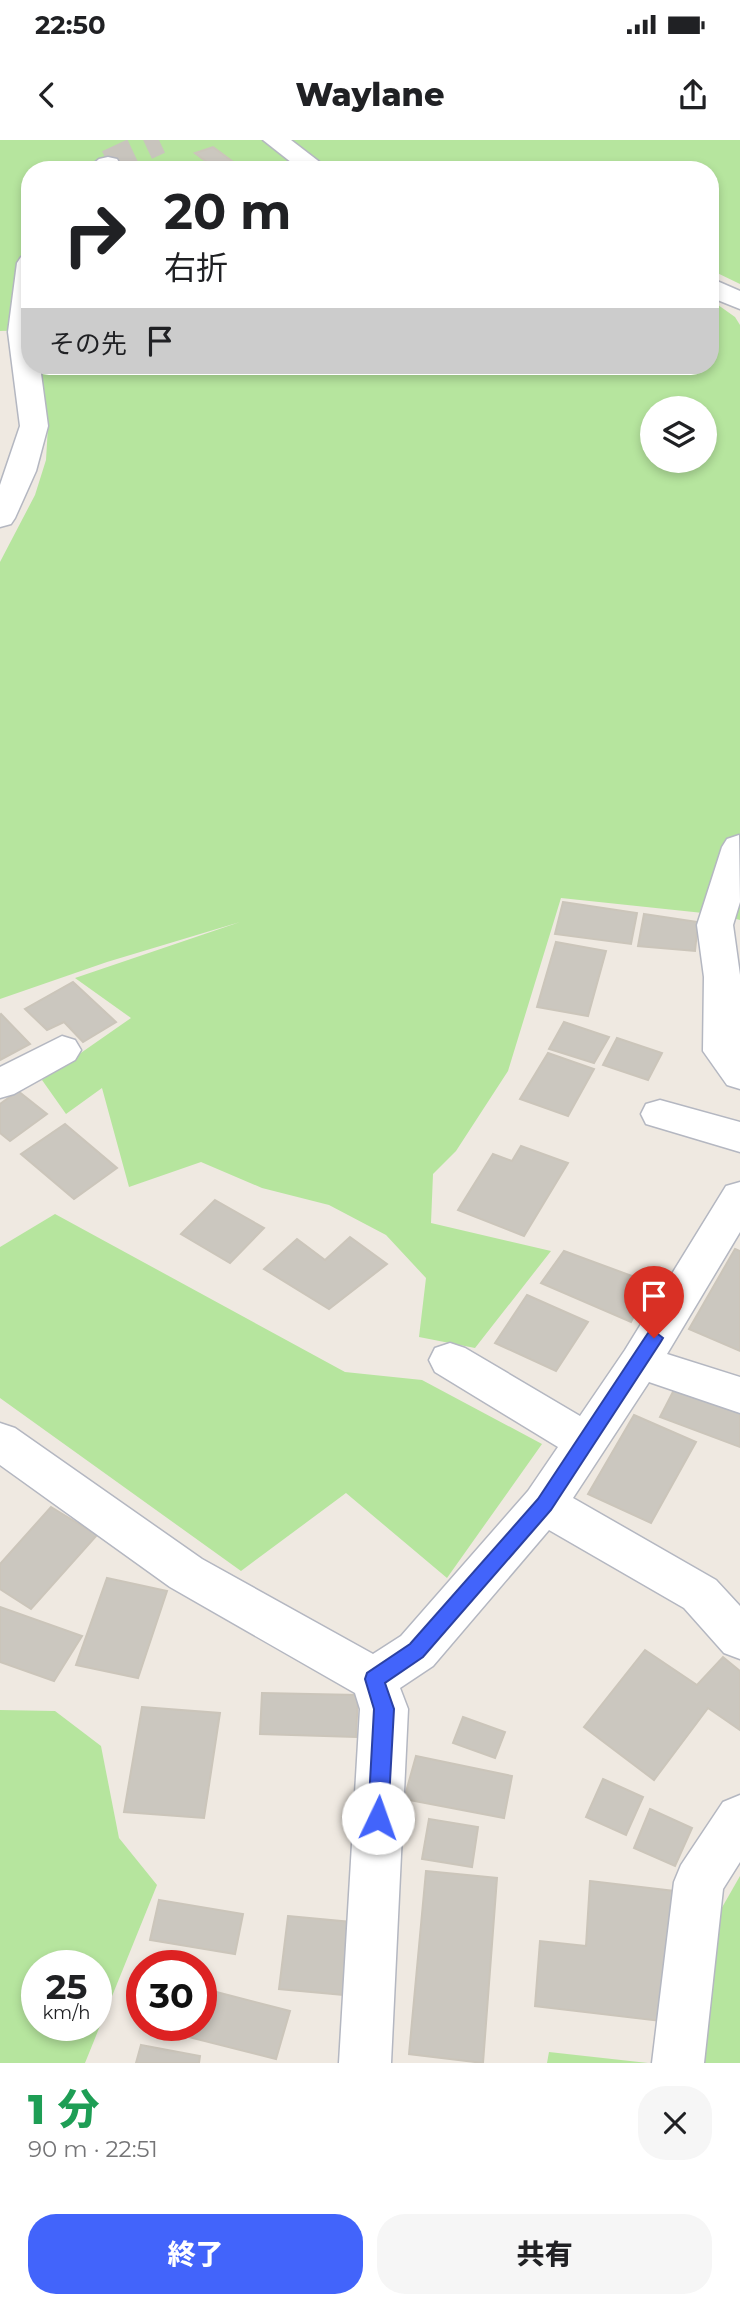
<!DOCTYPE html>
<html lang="ja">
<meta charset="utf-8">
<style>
:root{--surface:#fff;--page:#f6f6f6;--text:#202124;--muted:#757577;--accent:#4264fb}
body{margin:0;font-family:Montserrat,"Noto Sans JP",sans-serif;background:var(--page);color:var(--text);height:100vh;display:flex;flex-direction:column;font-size:26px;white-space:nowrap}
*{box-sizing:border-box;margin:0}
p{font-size:23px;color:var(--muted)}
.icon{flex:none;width:38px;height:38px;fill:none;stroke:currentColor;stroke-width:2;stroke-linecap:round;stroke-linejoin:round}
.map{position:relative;height:1923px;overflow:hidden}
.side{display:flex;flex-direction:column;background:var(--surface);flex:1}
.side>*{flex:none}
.hud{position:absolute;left:21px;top:21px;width:698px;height:214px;border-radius:28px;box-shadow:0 4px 10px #0003;background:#fff;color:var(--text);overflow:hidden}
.tools{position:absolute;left:640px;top:256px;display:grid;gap:14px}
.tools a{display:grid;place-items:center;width:77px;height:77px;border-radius:50%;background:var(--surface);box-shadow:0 4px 10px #0003;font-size:35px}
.speed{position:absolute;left:21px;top:1810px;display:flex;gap:14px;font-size:35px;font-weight:700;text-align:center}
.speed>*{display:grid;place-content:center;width:91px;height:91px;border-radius:50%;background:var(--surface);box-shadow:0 4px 10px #0003;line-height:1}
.speed small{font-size:18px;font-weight:400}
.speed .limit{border:10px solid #d22;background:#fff;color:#111}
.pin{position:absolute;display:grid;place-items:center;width:60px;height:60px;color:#fff;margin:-72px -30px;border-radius:50% 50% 50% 0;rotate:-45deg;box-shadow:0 0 7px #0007}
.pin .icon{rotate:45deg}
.me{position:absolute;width:77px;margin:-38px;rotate:3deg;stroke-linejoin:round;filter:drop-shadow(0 0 5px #0008)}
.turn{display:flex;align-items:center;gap:24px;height:147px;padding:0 28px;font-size:32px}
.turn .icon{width:91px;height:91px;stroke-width:2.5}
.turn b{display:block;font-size:49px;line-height:60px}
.then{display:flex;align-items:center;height:66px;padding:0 28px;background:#0003;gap:14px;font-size:26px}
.round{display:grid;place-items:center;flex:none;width:74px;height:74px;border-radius:28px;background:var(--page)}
.overview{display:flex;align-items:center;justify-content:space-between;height:119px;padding:0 28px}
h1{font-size:42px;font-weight:800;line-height:52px;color:#1e9e55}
.cta{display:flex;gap:14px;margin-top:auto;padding:14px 28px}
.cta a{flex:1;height:80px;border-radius:28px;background:var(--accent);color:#fff;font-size:28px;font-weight:800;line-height:80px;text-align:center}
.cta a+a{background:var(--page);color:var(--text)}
.status{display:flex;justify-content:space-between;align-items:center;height:49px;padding:0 35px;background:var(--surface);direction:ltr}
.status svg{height:19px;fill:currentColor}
header{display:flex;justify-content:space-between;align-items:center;height:91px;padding:0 28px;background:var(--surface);font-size:32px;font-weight:800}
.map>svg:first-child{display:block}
</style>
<div class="status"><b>22:50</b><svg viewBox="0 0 49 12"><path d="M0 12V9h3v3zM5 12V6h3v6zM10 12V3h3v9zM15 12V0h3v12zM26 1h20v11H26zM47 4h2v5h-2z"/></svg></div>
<header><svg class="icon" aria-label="back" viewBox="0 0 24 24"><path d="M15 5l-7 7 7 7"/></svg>Waylane<svg class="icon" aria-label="share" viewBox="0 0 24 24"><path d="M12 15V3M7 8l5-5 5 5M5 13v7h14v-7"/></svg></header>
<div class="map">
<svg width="740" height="1923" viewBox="0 0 740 1923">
<rect width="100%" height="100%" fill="#efe9e1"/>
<!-- green -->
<g fill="#b6e59e" fill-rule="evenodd">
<path d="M0,0H740V144L711,130L710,30H30V190L0,191Z"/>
<path d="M711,160L735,177L740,185V780L722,775L561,758L508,931L456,1011L433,1034L431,1083L551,1111L475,1208L419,1197L426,1138L386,1095L329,1065L262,1048L201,1022L129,1047L102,948L66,974L42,940L131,878L75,838L240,782L107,822L0,859V422L35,355L46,320L48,286L39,226H710ZM653,268H705V320H653Z"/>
<path d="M55,1074L345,1232L422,1240L542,1304L447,1438L346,1353L241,1431L0,1258V1107Z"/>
<path d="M0,1570L55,1571L101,1606L119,1698L157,1745L85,1923H0ZM96,1825V1885H37V1825Z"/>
<path d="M740,1736V1923H672L720,1771Z"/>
<path d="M549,1912L648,1923H547Z"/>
</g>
<!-- building -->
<g fill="#cbc7bf" stroke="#cbc5ba" stroke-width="2">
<path d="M213,7L244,30H200L212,26L195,13Z"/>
<path d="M563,762L637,773L631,804L555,794Z"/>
<path d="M644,774L698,782L695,811L638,806Z"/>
<path d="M556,802L606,811L588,876L537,867Z"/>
<path d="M73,842L116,882L83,902L64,882L47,890L25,869Z"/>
<path d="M1,874L30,904L0,920V875Z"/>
<path d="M564,882L609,897L594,923L549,909Z"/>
<path d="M617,898L662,913L648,940L603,925Z"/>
<path d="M548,913L594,929L568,976L520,959Z"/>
<path d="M18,951L47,974L10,1001L0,993V964Z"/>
<path d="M65,984L117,1028L74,1059L21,1014Z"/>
<path d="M521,1006L568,1023L524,1096L458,1070L493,1014L512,1021Z"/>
<path d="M215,1060L264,1088L230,1123L181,1094Z"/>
<path d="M350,1097L387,1124L329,1169L264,1129L297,1099L325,1120Z"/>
<path d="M735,1109L740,1111V1211L689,1189Z"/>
<path d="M564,1111L651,1143L631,1182L541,1143Z"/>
<path d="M527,1155L588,1182L556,1231L495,1203Z"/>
<path d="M676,1246L740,1271V1307L660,1277Z"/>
<path d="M634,1275L696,1302L651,1383L588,1354Z"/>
<path d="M51,1367L97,1395L31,1469L0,1449V1424Z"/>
<path d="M107,1438L167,1451L138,1538L76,1525Z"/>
<path d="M0,1467L82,1496L54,1541L0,1522Z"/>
<path d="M645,1510L697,1545L723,1517L740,1531V1590L708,1568L654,1640L584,1587Z"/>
<path d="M262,1553L358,1555L356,1597L260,1594Z"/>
<path d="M142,1567L220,1573L204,1678L124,1672Z"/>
<path d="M463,1577L505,1592L495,1618L453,1603Z"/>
<path d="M416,1616L512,1636L504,1678L404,1659Z"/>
<path d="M603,1639L643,1657L626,1695L586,1677Z"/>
<path d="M650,1669L692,1688L675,1726L634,1708Z"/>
<path d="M429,1679L478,1687L472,1727L422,1719Z"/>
<path d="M426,1731L497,1738L483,1923L409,1914Z"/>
<path d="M590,1741L674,1751L669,1882L535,1866L540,1801L586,1806Z"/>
<path d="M159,1760L243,1774L235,1814L150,1800Z"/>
<path d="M288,1776L362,1783L354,1856L279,1849Z"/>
<path d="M201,1848L290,1871L276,1919L165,1891L167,1885H201Z"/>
<path d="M141,1905L200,1916L199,1923H136Z"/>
</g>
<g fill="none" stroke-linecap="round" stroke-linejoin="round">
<!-- street-tunnel -->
<path stroke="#c8c4bd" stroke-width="28" stroke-dasharray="28 14" stroke-linecap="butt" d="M108,24L159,0"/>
<!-- street casing -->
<g stroke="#b4b7c1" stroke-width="3">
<g id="street">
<path d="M739,695L740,762L733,785L740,835V949L727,945L703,911L704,837L697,785L722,707L727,699Z"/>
<path d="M62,896L75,900L81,910L75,920L14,954L0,958V927Z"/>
<path d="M660,960L740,982V1012L646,984L641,974L646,964Z"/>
<path d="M740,1042V1092L667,1214L740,1237V1273L649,1242L573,1358L716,1440L740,1466V1519L724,1513L684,1468L549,1390L433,1526L400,1548L408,1569L391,1923H339L360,1569L355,1553L170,1447L0,1325V1283L15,1288L202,1419L373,1514L401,1496L528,1351L558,1307L435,1232L429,1220L435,1208L450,1203L465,1208L580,1276L625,1210L726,1046Z"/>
<path d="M740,1655V1722L723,1749L704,1923H652L674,1742L681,1725L723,1662Z"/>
</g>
</g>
<!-- secondary casing -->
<g stroke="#b4b7c1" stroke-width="3">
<g id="secondary">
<path d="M263,0H291L330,30H301Z"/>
<path d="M108,17L117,19L120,24L117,29L86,30L99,19Z"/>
<path d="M30,115V226H40L48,286L36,331L15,378L11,384L0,387V345L20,286L8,192L17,123L21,117Z"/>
<path d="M710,138L740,151V169L710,157Z"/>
</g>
</g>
<!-- street -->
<use href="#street" fill="#fff" fill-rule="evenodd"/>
<!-- secondary -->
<use href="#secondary" fill="#fff" fill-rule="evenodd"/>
</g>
<!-- route -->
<path fill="#4264fb" stroke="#2b41a3" stroke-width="2" d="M654,1191L663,1198L660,1203L551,1370L423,1517L385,1543L394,1569L388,1678L385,1685L378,1688L371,1685L368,1678L374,1569L365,1539L367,1533L410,1504L538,1359L648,1193Z"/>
</svg>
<div class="tools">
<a><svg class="icon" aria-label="layers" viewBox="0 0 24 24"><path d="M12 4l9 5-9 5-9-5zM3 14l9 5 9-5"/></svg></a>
</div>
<div class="speed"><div>25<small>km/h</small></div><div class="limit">30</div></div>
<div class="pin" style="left:654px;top:1198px;background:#d93025"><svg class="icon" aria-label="arrive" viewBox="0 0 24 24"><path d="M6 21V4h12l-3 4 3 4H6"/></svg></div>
<svg class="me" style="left:378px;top:1678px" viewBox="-20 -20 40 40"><circle r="19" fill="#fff"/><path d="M0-13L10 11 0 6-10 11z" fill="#4264fb"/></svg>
<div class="hud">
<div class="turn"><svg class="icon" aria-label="right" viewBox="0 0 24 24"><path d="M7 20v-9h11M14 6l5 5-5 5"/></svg><div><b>20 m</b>右折</div></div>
<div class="then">その先<svg class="icon" aria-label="arrive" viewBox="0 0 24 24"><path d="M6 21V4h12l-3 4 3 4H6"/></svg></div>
</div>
</div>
<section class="side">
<div class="overview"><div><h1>1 分</h1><p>90 m · 22:51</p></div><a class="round"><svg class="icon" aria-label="close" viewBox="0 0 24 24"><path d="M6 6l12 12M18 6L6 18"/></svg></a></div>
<div class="cta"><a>終了</a><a>共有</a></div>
</section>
